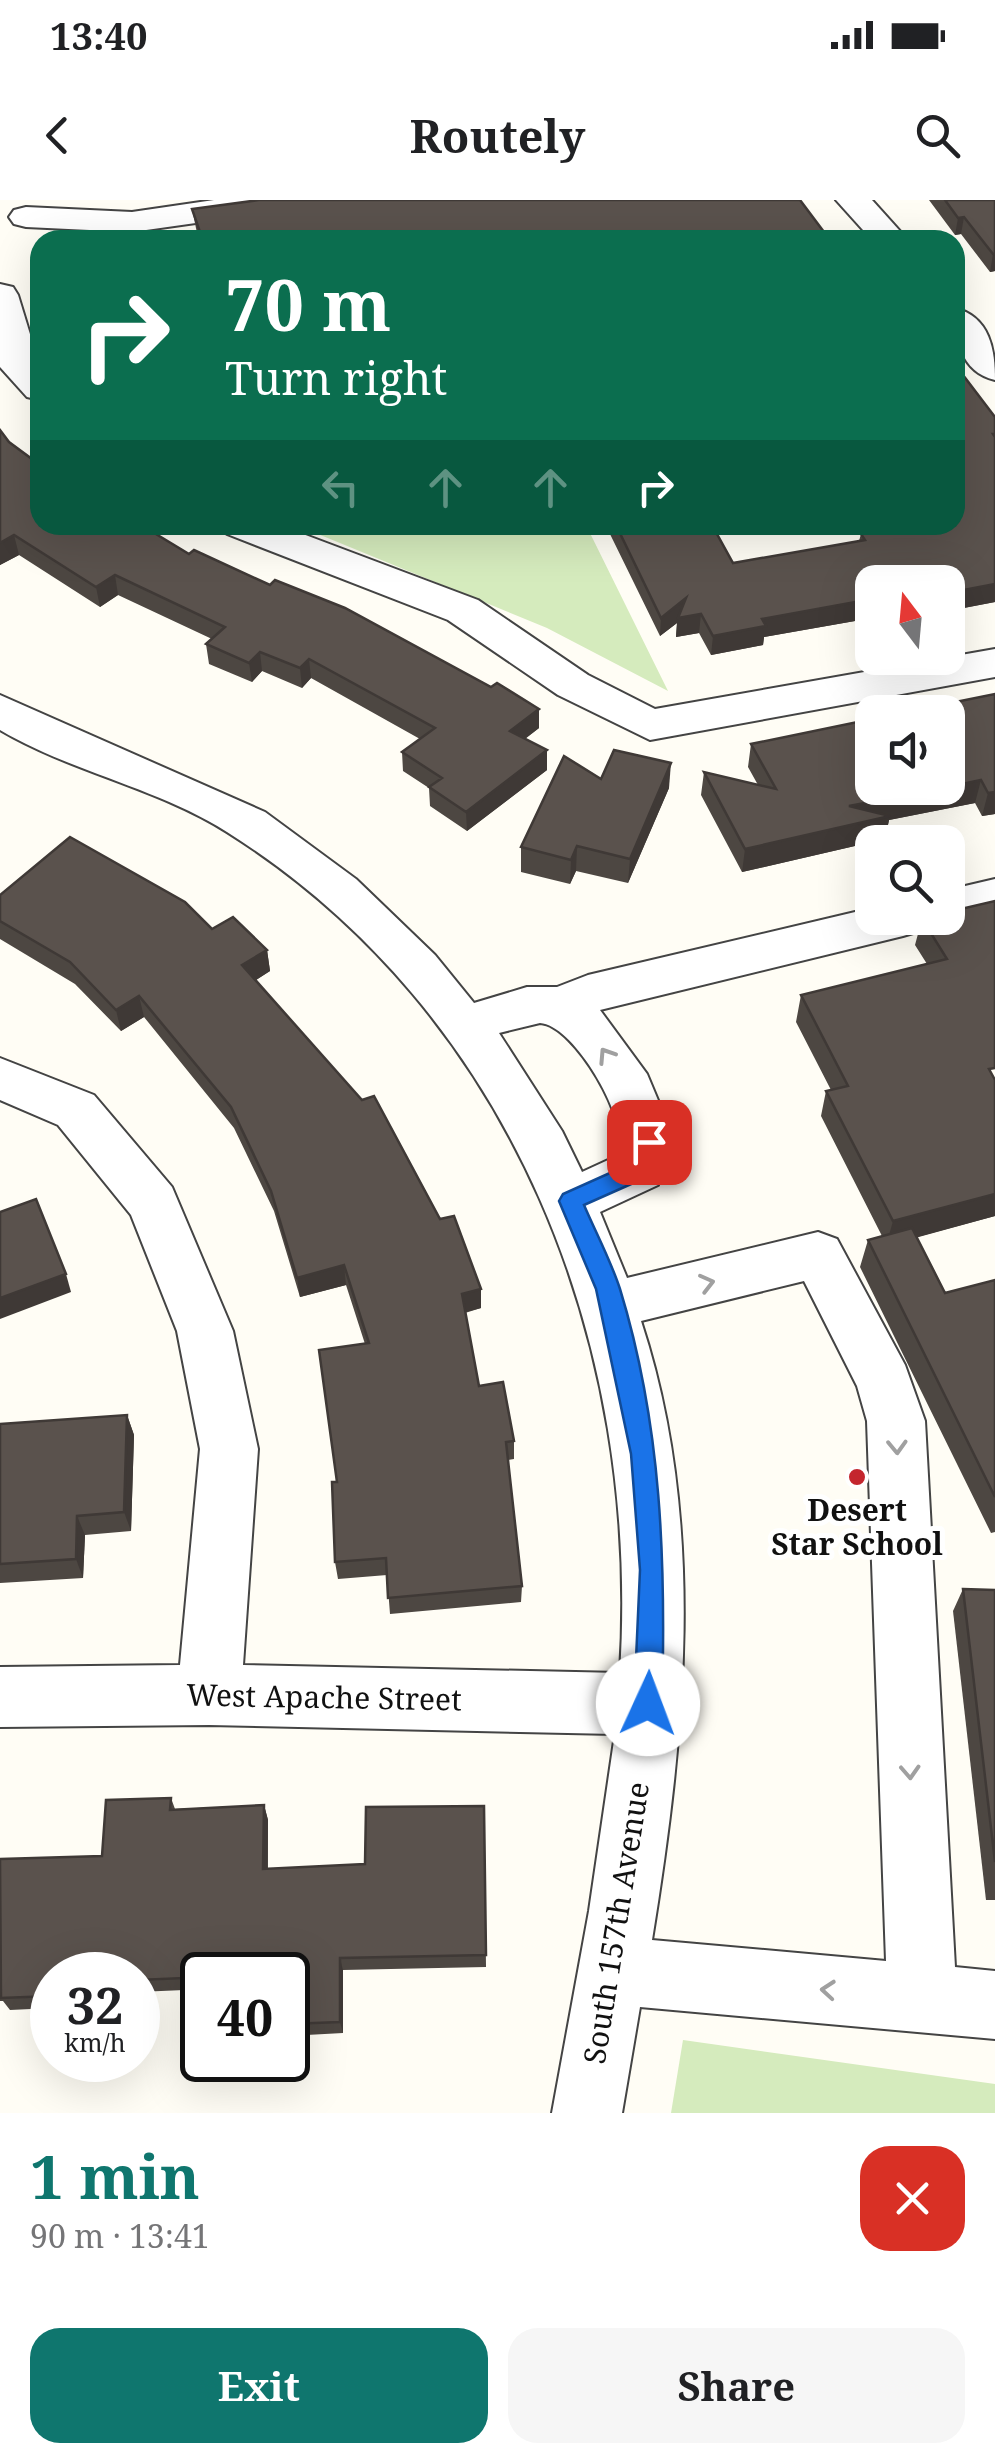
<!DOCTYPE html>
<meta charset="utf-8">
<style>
:root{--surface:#fff;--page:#f6f6f6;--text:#202124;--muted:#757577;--accent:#0f766e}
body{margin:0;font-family:"Noto Serif",serif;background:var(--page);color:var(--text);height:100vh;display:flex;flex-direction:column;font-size:38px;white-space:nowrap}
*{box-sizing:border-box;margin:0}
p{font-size:32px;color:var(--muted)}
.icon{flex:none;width:55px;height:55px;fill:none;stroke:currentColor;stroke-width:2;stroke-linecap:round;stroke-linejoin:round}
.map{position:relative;height:1913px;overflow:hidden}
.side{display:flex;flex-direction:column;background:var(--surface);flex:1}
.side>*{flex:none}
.hud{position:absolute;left:30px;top:30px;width:935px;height:305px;border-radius:30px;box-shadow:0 10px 40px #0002;background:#0b6e4f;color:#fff;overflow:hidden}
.needle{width:65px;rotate:344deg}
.fabs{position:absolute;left:855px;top:365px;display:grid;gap:20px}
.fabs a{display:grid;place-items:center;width:110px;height:110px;border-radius:20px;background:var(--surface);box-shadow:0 10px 40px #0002;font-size:50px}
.speed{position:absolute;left:30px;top:1752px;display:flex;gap:20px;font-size:50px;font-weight:700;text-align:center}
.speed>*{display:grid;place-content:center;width:130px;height:130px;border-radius:50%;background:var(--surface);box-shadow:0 10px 40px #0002;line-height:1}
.speed small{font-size:25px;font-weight:400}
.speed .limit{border:5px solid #111;border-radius:15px;background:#fff;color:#111}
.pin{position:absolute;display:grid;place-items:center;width:85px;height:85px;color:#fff;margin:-42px;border-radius:20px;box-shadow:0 5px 15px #0006}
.me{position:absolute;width:110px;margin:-55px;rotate:2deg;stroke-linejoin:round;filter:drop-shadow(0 0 8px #0008)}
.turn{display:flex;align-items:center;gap:35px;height:210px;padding:0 30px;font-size:45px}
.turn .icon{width:130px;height:130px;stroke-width:2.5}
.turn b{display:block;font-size:70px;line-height:85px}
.lanes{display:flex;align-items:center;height:95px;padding:0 30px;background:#0003;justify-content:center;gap:50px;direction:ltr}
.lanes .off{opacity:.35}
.round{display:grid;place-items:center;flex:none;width:105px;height:105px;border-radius:30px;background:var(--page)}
.headline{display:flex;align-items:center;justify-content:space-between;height:170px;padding:0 30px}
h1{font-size:60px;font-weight:700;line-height:75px;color:var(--accent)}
.button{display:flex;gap:20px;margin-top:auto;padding:20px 30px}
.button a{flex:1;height:115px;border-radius:30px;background:var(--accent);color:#fff;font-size:40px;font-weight:700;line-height:115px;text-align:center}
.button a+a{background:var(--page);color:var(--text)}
.status{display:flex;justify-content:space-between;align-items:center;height:70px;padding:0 50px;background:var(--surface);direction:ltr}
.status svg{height:28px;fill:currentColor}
header{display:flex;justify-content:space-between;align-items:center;height:130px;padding:0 30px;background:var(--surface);font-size:45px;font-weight:700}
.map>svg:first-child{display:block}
</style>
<div class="status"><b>13:40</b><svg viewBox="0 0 49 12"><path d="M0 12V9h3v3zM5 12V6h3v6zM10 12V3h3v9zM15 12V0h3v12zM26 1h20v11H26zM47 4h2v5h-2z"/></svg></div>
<header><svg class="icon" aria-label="back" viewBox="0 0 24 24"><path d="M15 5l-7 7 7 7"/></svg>Routely<svg class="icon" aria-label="search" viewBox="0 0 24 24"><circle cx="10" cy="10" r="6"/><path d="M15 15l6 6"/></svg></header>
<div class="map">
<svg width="995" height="1913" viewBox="0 0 995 1913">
<rect width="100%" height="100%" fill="#fffdf5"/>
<!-- green -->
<g fill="#d5ebbd">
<path d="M296,325H586L668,491L547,428Z"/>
<path d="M683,1840L995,1884V1913H671Z"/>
</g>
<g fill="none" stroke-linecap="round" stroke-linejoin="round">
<!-- minor casing -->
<g stroke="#444" stroke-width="4">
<g id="minor">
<path d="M214,0H304L299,7L287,10L132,32L26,27L14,24L9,17L14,10L26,7L132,12Z"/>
<path d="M836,0H872L908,40H872Z"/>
<path d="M0,84L13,87L18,95L40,167V200L27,197L0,167Z"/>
<path d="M955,108C990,117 995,150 995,180C960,172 955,138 955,108Z"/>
<path d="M221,325H279L478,400L588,475L655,509L995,449V477L650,540L558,495L448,420L227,334Z"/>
<path d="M0,495L265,612L356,679L435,755L474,803L527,787H557L588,775L872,708V718H927L920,731L903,736L600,810L647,874L675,941L658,985L600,1012L627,1078L818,1032L837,1039L905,1165L925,1221L955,1767L995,1771V1839L640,1807L622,1913H552L589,1711L615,1534L209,1525L0,1527V1467L180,1465L200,1249L177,1131L131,1015L58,925L0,900V858L94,895L172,987L233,1131L258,1249L243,1465L620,1473C641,1144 514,813 227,632C158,588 71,572 0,530ZM540,823C575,825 631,923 619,955L582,972L562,931L499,833ZM804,1081L857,1186L867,1221L886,1761L652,1740C685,1537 707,1321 641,1121Z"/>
<path d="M995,679V713L948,725L931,719L948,718V690Z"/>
</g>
</g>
<!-- minor -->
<use href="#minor" fill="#fff" fill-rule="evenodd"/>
</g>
<!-- wall -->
<g fill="#4d4742">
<path d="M800,0L197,33L192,9Z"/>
<path d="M929,0H995V71L990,72L961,34L955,35Z"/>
<path d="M995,217V402L948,411L872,382V418L764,437L763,445L711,455L699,433L676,437L677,423L660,436L609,332L601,333L597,325H712L733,363L859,341L861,334L955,325Z"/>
<path d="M0,230L40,325L189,354L539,509V528L525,539L547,570L467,631L430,606L429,588L403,571L402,552L420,539L311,478L302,488L262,471L252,482L209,464L206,444L212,439L118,395L100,407L19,355L0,365Z"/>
<path d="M995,494V614L982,616L975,603L889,620L885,639L742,672L701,595L704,572L758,585L748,567L751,544Z"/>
<path d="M601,579L669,588L628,683L576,671L570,684L521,672V647Z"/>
<path d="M0,695L212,729L267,750L270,771L256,780L481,1108L465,1113L479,1186L514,1241V1259L508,1260L522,1386L521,1402L390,1414L387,1375L338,1379L335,1362L337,1282L365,1144L346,1085L300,1097L274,1011L234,928L144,817L121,831L75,784L0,739Z"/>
<path d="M948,718L995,1016L917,1037L945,1093L995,1080V1332L991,1333L860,1067L868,1040L882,1036L821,916L826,891L831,890L796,822L801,795L927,764L915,745L922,719Z"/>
<path d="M127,1215L134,1235L131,1331L85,1335L83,1378L0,1383V1224Z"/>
<path d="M963,1389L995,1390V1700H986L953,1411Z"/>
<path d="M171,1598L175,1609L264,1605L268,1620V1669L365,1664L484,1606L486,1767L343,1770V1833L288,1836V1775H202V1805L190,1806L184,1794V1790L138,1792V1775H52V1808L10,1810L3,1801H0V1659L102,1656Z"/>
</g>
<!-- shaded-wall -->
<g fill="#3f3936">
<path d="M964,17L961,34L955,35L958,18Z"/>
<path d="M993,54H995V71L990,72Z"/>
<path d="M602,325H609V332L601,333Z"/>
<path d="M14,335L19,355L0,365V343Z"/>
<path d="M115,375L118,395L100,407L96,387Z"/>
<path d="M995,384V402L948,411V393Z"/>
<path d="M686,398L701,414L699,433L676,437L677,423L660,436L661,418Z"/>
<path d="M872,399V418L764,437L763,445L711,455L713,436L762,419Z"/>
<path d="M260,452L262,471L252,482L249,463Z"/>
<path d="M309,459L311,478L302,488L300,468Z"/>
<path d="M539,509V528L510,550V531Z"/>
<path d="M547,550V570L467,631L466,612Z"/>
<path d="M671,563L669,588L628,683L630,659Z"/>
<path d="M981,580L975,603L889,620L885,639L742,672L745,649L849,606Z"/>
<path d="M995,592V614L982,616L988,593Z"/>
<path d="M577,646L576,671L570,684L571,660Z"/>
<path d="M267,750L270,771L245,787L242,765Z"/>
<path d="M139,796L144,817L121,831L116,810Z"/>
<path d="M995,994V1016L886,1046L893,1021Z"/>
<path d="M344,1065L346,1085L300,1097L297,1078Z"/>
<path d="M66,1074L71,1092L0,1119V1098Z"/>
<path d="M481,1089V1108L462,1113V1094Z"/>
<path d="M127,1215L134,1235L131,1331L124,1312Z"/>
<path d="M77,1316L85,1335L83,1378L76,1359Z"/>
<path d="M264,1605L268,1620L267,1683L263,1669Z"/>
<path d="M340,1758L343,1770V1833L340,1822Z"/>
</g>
<!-- building -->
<g fill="#5a524d" stroke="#3f3936" stroke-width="2.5">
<path d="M259,0H800L830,40H158L200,32L192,9Z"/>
<path d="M945,0H995V54H993L964,17L958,18Z"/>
<path d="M963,175L995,217V234H993L995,237V384L948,393V382H872V399L762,419L766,426L713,436L701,414L678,418L686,398L661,418L616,325H712L733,363L865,340L861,334L910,325H955V176Z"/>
<path d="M0,230L9,242L40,265V325H141L189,354L194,350L270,385L275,380L345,408L491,487L497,483L539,509L510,531L547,550L466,612L429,587L442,578L402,552L435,528L309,459L300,468L260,452L249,463L206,444L225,427L115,375L96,387L14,335L0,343Z"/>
<path d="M995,494V592L988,593L981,580L948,587V512H906Z"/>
<path d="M872,519V588H944L849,606L890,616L745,649L704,572L776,589L751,544Z"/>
<path d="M614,550L671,563L630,659L577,646L571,660L521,647L564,556L601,579Z"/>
<path d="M70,637L185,702L212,729L233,717L267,750L242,765L362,900L374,896L440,1019L454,1016L481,1089L462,1094L479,1186L503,1182L514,1241L506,1242L522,1386L388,1398L386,1358L335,1362L332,1282H337L319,1150L369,1143L344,1065L297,1078L271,991L231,907L139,796L116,810L70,762L0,721V695Z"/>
<path d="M995,701V868L989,869L995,880V994L893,1021L826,891L848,886L801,795L947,759L922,719L948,718V712Z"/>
<path d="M36,999L66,1074L0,1098V1012Z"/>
<path d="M912,1028L945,1093L995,1080V1297L868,1040Z"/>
<path d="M127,1215L124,1312L77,1316L76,1359L0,1364V1224Z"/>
<path d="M963,1389L995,1390V1662Z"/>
<path d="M171,1598L170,1610L264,1605L263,1669L365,1664L366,1607L484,1606L486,1755L340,1758V1822L288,1824V1775H202V1793L184,1794V1778L138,1780V1775H52V1796L1,1798L0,1659L102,1656L106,1600Z"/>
</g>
<!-- one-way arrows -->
<defs><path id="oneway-chevron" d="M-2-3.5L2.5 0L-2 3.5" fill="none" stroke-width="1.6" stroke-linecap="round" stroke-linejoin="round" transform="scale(2.5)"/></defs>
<g stroke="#a0a0a0">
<use href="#oneway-chevron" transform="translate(606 855) rotate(-123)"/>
<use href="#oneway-chevron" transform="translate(707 1083) rotate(-14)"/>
<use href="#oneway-chevron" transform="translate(897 1247) rotate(88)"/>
<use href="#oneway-chevron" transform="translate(910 1572) rotate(87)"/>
<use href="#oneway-chevron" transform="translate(828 1790) rotate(-175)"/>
</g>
<!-- route -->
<path fill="#1a73e8" stroke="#114b97" stroke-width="2.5" d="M649,933L660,942L647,977L584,1005C596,1033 611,1061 620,1089C662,1226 666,1363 662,1504L658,1513L648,1517L638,1513L634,1504L640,1370L631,1254L596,1089L559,1001L563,994L630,964L641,936Z"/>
<!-- markers -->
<circle fill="#c4262e" stroke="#fff" stroke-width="4" cx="857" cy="1277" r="10"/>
<g text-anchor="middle" stroke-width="10" stroke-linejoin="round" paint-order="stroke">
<!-- poi labels -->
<g font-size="30" font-weight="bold" fill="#111" stroke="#fff">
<text x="857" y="1321">Desert<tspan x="857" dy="34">Star School</tspan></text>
</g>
<!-- street labels -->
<g font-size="30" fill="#111" stroke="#fff">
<text transform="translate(324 1498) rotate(1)" y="10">West Apache Street</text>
<text transform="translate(617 1723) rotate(-81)" y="10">South 157th Avenue</text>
</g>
</g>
</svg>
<div class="fabs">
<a><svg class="needle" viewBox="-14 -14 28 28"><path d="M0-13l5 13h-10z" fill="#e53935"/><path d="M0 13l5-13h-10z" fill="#757577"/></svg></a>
<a><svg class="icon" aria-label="sound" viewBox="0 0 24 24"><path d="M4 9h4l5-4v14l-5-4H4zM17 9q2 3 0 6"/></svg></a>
<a><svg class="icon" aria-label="search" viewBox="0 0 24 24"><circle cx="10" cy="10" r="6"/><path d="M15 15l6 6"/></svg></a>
</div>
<div class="speed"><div>32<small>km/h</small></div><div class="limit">40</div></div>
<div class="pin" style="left:649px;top:942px;background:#d93025"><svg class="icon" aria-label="arrive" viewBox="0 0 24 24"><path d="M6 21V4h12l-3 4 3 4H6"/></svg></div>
<svg class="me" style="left:648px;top:1504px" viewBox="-20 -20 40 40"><circle r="19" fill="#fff"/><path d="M0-13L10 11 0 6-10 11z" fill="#1a73e8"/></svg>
<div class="hud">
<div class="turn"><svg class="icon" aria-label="right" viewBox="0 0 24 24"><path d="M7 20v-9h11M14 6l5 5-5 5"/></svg><div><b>70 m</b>Turn right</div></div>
<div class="lanes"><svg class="icon off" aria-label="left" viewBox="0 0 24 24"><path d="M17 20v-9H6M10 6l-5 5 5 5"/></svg><svg class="icon off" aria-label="ahead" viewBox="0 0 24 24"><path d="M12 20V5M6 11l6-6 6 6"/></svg><svg class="icon off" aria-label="ahead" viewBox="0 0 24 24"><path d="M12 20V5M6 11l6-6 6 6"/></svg><svg class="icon" aria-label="right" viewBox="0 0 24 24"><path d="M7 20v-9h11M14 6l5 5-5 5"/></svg></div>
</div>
</div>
<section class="side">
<div class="headline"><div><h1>1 min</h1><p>90 m · 13:41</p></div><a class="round" style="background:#d93025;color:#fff"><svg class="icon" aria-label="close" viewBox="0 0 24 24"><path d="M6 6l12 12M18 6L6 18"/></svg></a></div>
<div class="button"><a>Exit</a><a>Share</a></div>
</section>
